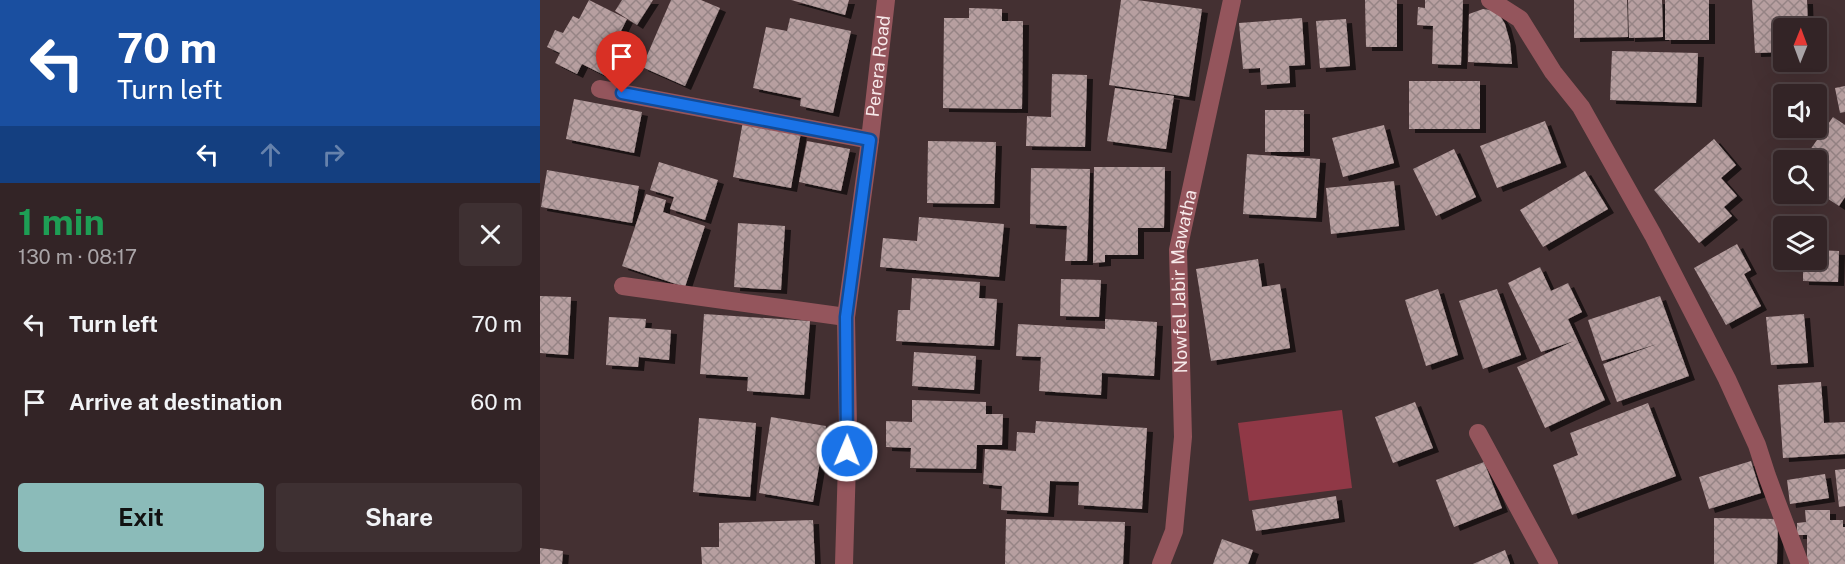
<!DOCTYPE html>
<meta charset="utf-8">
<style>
:root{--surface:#332426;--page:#3e3032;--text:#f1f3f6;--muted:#a9a4a7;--line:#4e4143;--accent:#8bbbb9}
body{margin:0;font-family:"Public Sans",sans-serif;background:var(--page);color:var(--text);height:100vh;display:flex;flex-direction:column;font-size:22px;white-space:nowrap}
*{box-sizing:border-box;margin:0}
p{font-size:20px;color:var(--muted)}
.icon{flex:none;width:33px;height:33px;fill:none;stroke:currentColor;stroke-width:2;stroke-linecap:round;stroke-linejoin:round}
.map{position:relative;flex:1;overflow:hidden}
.details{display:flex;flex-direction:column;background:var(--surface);width:540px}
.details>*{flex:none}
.guide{background:#1a4fa0;color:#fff;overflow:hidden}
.needle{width:39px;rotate:1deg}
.fabs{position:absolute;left:1233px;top:18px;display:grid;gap:12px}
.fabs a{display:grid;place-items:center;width:54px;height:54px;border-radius:6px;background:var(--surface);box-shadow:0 6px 24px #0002,0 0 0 2px var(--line);font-size:30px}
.pin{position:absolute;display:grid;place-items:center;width:51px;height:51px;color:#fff;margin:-62px -26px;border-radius:50% 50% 50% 0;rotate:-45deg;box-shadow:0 0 6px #0007}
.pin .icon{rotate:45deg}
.me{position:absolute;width:66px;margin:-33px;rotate:1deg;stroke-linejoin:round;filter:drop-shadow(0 0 4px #0008)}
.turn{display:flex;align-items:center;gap:21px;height:126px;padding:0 18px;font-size:27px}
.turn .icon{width:78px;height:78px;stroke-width:2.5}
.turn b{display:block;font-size:42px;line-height:51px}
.lanes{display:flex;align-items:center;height:57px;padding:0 18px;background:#0003;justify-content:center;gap:30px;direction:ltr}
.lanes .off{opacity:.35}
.round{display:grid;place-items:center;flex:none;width:63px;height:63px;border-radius:6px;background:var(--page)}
.headline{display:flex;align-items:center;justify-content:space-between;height:102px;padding:0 18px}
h1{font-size:36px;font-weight:700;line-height:45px;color:#1e9e55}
.button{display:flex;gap:12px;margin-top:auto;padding:12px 18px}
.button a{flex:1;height:69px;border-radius:6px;background:var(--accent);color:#111;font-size:24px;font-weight:700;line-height:69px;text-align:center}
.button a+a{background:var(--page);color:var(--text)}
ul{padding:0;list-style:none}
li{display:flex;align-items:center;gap:18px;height:78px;padding:0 18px}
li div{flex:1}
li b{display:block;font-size:22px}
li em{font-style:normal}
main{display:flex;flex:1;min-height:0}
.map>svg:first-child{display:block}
</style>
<main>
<section class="details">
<div class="guide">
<div class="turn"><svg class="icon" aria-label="left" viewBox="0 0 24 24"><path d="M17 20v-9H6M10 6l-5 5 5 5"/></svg><div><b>70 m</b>Turn left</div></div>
<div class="lanes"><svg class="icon" aria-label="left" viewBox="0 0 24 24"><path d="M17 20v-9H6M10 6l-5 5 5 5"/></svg><svg class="icon off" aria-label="ahead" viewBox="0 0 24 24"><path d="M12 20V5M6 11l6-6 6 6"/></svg><svg class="icon off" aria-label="right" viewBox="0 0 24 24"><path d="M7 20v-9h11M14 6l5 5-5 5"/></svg></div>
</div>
<div class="headline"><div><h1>1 min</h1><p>130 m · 08:17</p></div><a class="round"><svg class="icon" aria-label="close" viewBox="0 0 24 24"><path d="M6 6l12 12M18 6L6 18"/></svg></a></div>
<ul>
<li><svg class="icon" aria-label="left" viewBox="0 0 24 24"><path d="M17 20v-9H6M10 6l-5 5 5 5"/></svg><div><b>Turn left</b></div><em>70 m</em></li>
<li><svg class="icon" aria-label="arrive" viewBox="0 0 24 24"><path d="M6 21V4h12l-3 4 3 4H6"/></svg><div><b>Arrive at destination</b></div><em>60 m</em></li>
</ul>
<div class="button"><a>Exit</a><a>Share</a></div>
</section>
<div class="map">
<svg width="1305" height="564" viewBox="0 0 1305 564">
<defs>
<pattern id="building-cross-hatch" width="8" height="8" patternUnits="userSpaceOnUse" patternTransform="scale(1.5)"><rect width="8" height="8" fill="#b79fa0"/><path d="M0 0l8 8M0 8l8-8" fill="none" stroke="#968485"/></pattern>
<filter id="shadow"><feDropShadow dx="6" dy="4" stdDeviation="0" flood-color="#0009"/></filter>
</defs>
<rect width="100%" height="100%" fill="#443032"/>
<!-- green -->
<path fill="#903846" d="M802,410L812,488L709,501L698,423Z"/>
<!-- building -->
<g fill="url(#building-cross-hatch)" filter="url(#shadow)">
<path d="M49,0L87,19L76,41L84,45L68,77L42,64L37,74L15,63L20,53L7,47L15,30L23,33L33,16L39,19Z"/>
<path d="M82,0H113L97,25L75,11Z"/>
<path d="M131,0H161L180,8L145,86L102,67Z"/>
<path d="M251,0H309L305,15Z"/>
<path d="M581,0H597L662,9L649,97L569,85Z"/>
<path d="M825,0H857V47H826Z"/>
<path d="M885,0H923L921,65L892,64L893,26L877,25L878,7L885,8Z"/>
<path d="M1034,0H1087L1088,37L1034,38Z"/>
<path d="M1088,0H1122L1123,37L1089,38Z"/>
<rect x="1125" y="0" width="44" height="40"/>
<path d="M1212,0H1267L1268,28H1244V52L1215,53Z"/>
<path d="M429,8L462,9V21H483L482,109L403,108L404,18H429Z"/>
<path d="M943,9L957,11L965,24L970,42L972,64L928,62L929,14Z"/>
<path d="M250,18L311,31L293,113L260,106L261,98L213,88L226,27L247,31Z"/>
<path d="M762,18L765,65L749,66L750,83L721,85L720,68L703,69L699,23Z"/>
<path d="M806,19L810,66L780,68L776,21Z"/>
<path d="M1072,51L1158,53L1156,103L1070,100Z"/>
<path d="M512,74L547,75L545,147L486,146L487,116L511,117Z"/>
<rect x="869" y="81" width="71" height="48"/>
<path d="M1305,86V112L1300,113L1295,88Z"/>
<path d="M575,88L634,96L626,149L567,141Z"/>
<path d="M34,99L102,112L94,153L26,139Z"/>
<rect x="725" y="110" width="39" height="42"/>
<path d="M1293,117L1305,125V197L1299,206L1276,191V160H1263Z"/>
<path d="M203,121L261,132L251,188L193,177Z"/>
<path d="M1005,121L1021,163L957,188L940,146Z"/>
<path d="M844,125L854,163L803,177L792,138Z"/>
<path d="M1174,139L1196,165L1181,178L1197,196L1184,207L1192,216L1159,243L1114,190Z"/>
<path d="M267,141L310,149L301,191L259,182Z"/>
<path d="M388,141L456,142L454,204L387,203Z"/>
<path d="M914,149L936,197L896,216L873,169Z"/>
<path d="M707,154L780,159L776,218L703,214Z"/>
<path d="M119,162L178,180L165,220L130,209L134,197L110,190Z"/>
<path d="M554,167H625L624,228H598V255H565V262L553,263Z"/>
<path d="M491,168L550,169L547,261H525L527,226L490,224Z"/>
<path d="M7,170L99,186L92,223L1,207Z"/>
<path d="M1045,171L1068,209L1003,247L980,210Z"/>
<path d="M854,181L859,226L791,234L786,188Z"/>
<path d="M106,194L126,200L123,212L165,226L145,287L82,266Z"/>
<path d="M379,217L464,224L459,277L340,267L343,238L377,241Z"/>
<path d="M198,223L245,226L241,290L194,287Z"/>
<path d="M1197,244L1211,270L1204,274L1221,306L1186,325L1154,268Z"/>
<path d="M1276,250L1299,251L1298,282L1263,281V260H1276Z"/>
<path d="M718,259L722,287L740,284L750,348L671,361L656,269Z"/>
<path d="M1000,267L1011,291L1028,283L1042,312L1028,319L1065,400L1005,428L977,367L1034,341L1001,352L968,283Z"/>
<path d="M372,278L440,282L439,298L457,299L454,346L356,341L358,310H370Z"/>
<path d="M521,279L561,280L559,317L520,316Z"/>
<path d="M898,289L918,355L886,366L865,300Z"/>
<path d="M957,289L981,355L943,369L919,301Z"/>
<path d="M0,296L31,297L28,355L0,353Z"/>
<path d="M1120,296L1149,376L1077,402L1063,364L1117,344L1062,361L1048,320Z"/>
<path d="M164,314L270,321L264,395L207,391L208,377L160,374Z"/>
<path d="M1264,314L1268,363L1231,365L1226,317Z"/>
<path d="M69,317L106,319L105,328L131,330L129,360L99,357L98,367L66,365Z"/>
<path d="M565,319L617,322L614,376L562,373L561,395L499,391L501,357L476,356L478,324L565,329Z"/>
<path d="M374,352L436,356L434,390L372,386Z"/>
<path d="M1281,382L1284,423L1305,422V454L1243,458L1238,385Z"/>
<path d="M372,400L446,402V414H463L462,445H437L436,469L370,468L371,448L346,447V421L372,422Z"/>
<path d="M875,402L893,448L853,463L835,417Z"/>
<path d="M1108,403L1136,476L1032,515L1013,465L1038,455L1030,433Z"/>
<path d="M231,417L286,426L273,502L219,493Z"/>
<path d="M159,418L216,423L210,497L153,492Z"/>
<path d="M496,421L607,428L602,509L538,505L539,482L510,481L508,513L461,510L462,486L443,484L445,449L476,451L477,432L495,433Z"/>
<path d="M1211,461L1221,493L1169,509L1159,477Z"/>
<path d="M944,462L962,508L914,527L896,480Z"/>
<path d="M1305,469V506L1299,507L1295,470Z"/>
<path d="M1285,474L1289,498L1250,504L1247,480Z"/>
<path d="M796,496L799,518L716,531L712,510Z"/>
<path d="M1265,510H1290V520H1303V527H1305V564H1267V535H1257V523L1266,522Z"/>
<path d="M1174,518L1238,519L1237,564H1174Z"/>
<path d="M466,519L585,522L583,564H465Z"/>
<path d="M273,520L275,564H162L161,547H179V523Z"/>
<path d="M682,539L713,550L708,564H673Z"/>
<path d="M0,548L23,551L22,564H0Z"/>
<path d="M965,550L970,564H933Z"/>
</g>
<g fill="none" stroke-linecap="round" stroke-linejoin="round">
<!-- street -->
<g stroke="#94555c" stroke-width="18">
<path d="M950,0L980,19L1013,72L1041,107L1113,235L1187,379L1217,445L1227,476L1260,564"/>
<path d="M60,89L330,140"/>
<path d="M83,286L306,317"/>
<path d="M938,433L1009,564"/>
<path id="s1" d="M304,564L308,428L306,317L330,140L346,0"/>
<path id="s2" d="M621,564L634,531L643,437L638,250L692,0"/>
</g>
</g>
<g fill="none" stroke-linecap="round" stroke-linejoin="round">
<!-- route casing -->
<g stroke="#114b97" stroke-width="15">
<path id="route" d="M82,93L330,140L306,317L307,451"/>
</g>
<!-- route -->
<use href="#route" stroke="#1a73e8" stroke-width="10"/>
</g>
<g text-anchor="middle" stroke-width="6" stroke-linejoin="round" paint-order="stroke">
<!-- street labels -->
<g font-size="18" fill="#f7e9ea" stroke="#241b1c">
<text dy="6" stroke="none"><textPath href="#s1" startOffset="500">Perera Road</textPath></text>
<text dy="6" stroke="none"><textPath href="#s2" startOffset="286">Nowfel Jabir Mawatha</textPath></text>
</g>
</g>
</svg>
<div class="fabs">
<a><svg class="needle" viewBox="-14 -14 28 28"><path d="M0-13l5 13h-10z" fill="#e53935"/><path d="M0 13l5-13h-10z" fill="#a9a4a7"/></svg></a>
<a><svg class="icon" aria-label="sound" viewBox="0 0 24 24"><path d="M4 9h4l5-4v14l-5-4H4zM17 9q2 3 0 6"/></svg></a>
<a><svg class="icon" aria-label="search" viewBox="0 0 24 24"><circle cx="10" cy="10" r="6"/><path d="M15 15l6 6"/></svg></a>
<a><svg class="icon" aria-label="layers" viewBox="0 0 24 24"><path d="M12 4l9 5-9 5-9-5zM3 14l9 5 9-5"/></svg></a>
</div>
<div class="pin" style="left:82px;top:93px;background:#d93025"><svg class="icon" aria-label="arrive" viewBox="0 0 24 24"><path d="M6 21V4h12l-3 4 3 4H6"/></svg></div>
<svg class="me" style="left:307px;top:451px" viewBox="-20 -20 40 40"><circle r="17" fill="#1a73e8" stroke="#fff" stroke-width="3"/><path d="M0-11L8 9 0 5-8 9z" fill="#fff"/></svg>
</div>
</main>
